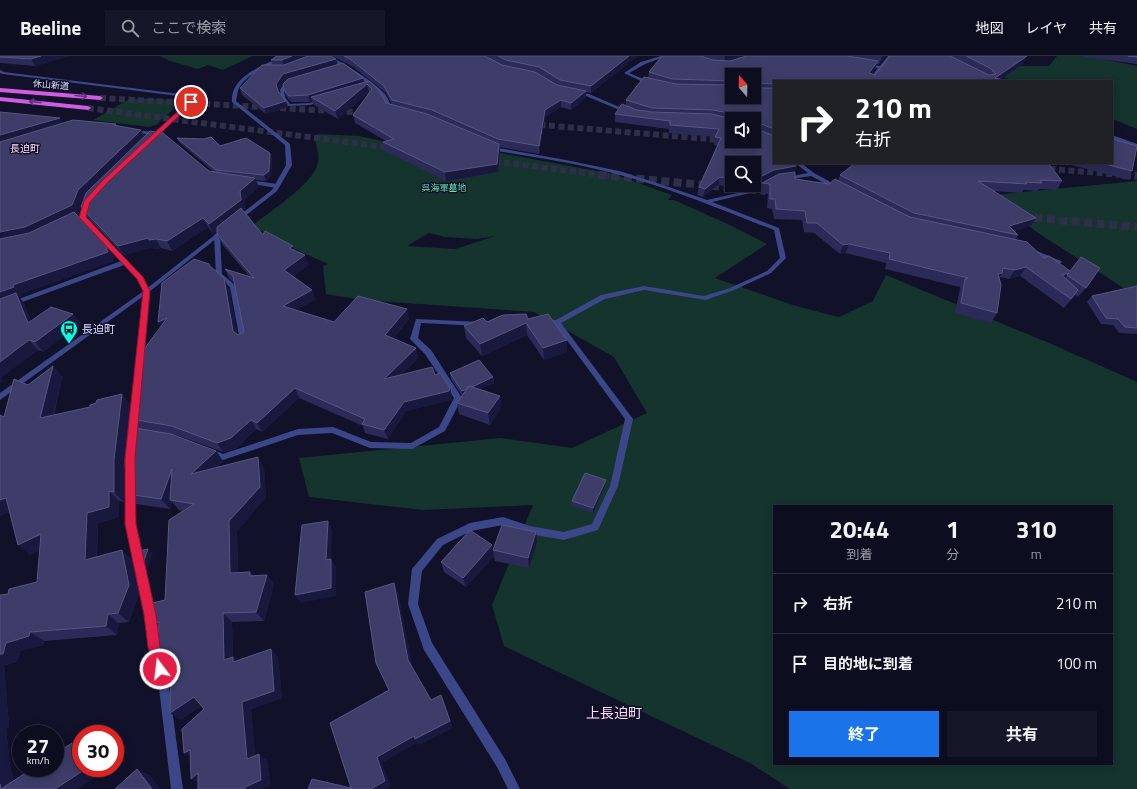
<!DOCTYPE html>
<html lang="ja">
<meta charset="utf-8">
<style>
:root{--surface:#0d0d20;--page:#161629;--text:#f1f3f6;--muted:#9a9ca5;--line:#2d2d3e;--accent:#1a73e8}
body{margin:0;font-family:"Titillium Web","Noto Sans JP",sans-serif;background:var(--page);color:var(--text);height:100vh;display:flex;flex-direction:column;font-size:15px;white-space:nowrap}
*{box-sizing:border-box;margin:0}
p{font-size:13px;color:var(--muted)}
.icon{flex:none;width:22px;height:22px;fill:none;stroke:currentColor;stroke-width:2;stroke-linecap:round;stroke-linejoin:round}
.map{position:relative;flex:1;overflow:hidden}
.details{position:absolute;left:773px;top:449px;width:340px;height:260px;display:flex;flex-direction:column;background:var(--surface);border-radius:0px;box-shadow:0 2px 10px #0003,0 0 0 1px var(--line)}
.details>*{flex:none}
.guide{position:absolute;left:773px;top:24px;width:340px;height:84px;border-radius:0px;box-shadow:0 2px 10px #0003,0 0 0 1px var(--line);background:#202124;color:#fff;overflow:hidden}
.needle{width:26px;rotate:340deg}
.buttons{position:absolute;left:725px;top:12px;display:grid;gap:8px}
.buttons a{display:grid;place-items:center;width:36px;height:36px;border-radius:0px;background:var(--surface);box-shadow:0 2px 10px #0003,0 0 0 1px var(--line);font-size:20px}
.speed{position:absolute;left:12px;top:669px;display:flex;gap:8px;font-size:20px;font-weight:700;text-align:center}
.speed>*{display:grid;place-content:center;width:52px;height:52px;border-radius:50%;background:var(--surface);box-shadow:0 2px 10px #0003,0 0 0 1px var(--line);line-height:1}
.speed small{font-size:10px;font-weight:400}
.speed .limit{border:6px solid #d22;background:#fff;color:#111}
.pin{position:absolute;display:grid;place-items:center;width:34px;height:34px;color:#fff;margin:-17px;border:2px solid #fff;border-radius:50%;box-shadow:0 1px 4px #0007}
.me{position:absolute;width:44px;margin:-22px;rotate:345deg;stroke-linejoin:round;filter:drop-shadow(0 0 3px #0008)}
.turn{display:flex;align-items:center;gap:14px;height:84px;padding:0 16px;font-size:18px}
.turn .icon{width:52px;height:52px;stroke-width:2.5}
.turn b{display:block;font-size:28px;line-height:34px}
.eta{display:flex;justify-content:space-evenly;align-items:center;height:68px;text-align:center}
.eta b{font-size:24px;font-weight:700;line-height:28px}
.primary-button{display:flex;gap:8px;margin-top:auto;padding:8px 16px}
.primary-button a{flex:1;height:46px;border-radius:0px;background:var(--accent);color:#fff;font-size:16px;font-weight:700;line-height:46px;text-align:center}
.primary-button a+a{background:var(--page);color:var(--text)}
ul{padding:0;list-style:none}
li{display:flex;align-items:center;gap:12px;height:60px;padding:0 16px;border-top:1px solid var(--line)}
li div{flex:1}
li b{display:block;font-size:15px}
li em{font-style:normal}
header{display:flex;align-items:center;gap:24px;box-sizing:border-box;height:56px;padding:0 20px;background:var(--surface);border-bottom:1px solid var(--line)}
header strong{font-size:19px}
nav{display:flex;gap:22px;margin-inline-start:auto;font-size:14px}
.search{width:280px;height:36px;background:var(--page);display:flex;align-items:center;gap:10px;box-sizing:border-box;padding:0 14px;border-radius:0px;color:var(--muted);font-size:15px}
.map>svg:first-child{display:block}
</style>
<header>
<strong>Beeline</strong>
<div class="search"><svg class="icon" aria-label="search" viewBox="0 0 24 24"><circle cx="10" cy="10" r="6"/><path d="M15 15l6 6"/></svg>ここで検索</div>
<nav><a>地図</a><a>レイヤ</a><a>共有</a></nav>
</header>
<div class="map">
<svg width="1137" height="733" viewBox="0 0 1137 733">
<rect width="100%" height="100%" fill="#11112a"/>
<!-- green -->
<g fill="#14342d" fill-rule="evenodd">
<path d="M160,0H253L223,14L208,9L198,13L170,5Z"/>
<path d="M1057,0H1087L1137,10V73L1112,63V25H1013L961,4L1018,10H1049Z"/>
<path d="M131,42L179,44L182,45L156,69L149,71L93,64Z"/>
<path d="M318,78L359,80L415,92L478,93L613,118L672,139L668,144H674L730,169L767,188L715,222L796,250L839,261L873,245L886,219L1056,290L1137,326V733H790L750,707L504,590L492,549L533,449L423,454L309,441L299,402L501,382L572,392L647,357L614,301L534,256L362,244L326,238L323,210L328,208L301,196L252,170C269,156 310,130 317,110C321,99 316,90 314,80ZM429,177L445,181L477,183L495,180L455,193L407,190ZM774,450H1112V708H774Z"/>
<path d="M1137,125V239L1122,231L1035,175L994,139Z"/>
</g>
<g fill="none" stroke-linecap="round" stroke-linejoin="round">
<!-- trunk-tunnel-far1 -->
<g stroke="#2f2f4a" stroke-width="6" stroke-dasharray="6 3.5" stroke-linecap="butt">
<path d="M100,42L369,57"/>
<path d="M88,52L399,93"/>
<path d="M530,68L732,85"/>
<path d="M485,104L609,120"/>
<path d="M1040,112L1134,120"/>
</g>
<!-- trunk-tunnel -->
<g stroke="#2f2f4a" stroke-width="8" stroke-dasharray="8 4.5" stroke-linecap="butt">
<path d="M599,119L766,135"/>
<path d="M1122,119L1137,120"/>
<path d="M1022,161L1137,171"/>
</g>
<!-- minor -->
<g fill="#3c4789" fill-rule="evenodd">
<path d="M324,0C337,0 376,28 385,38C388,42 390,48 392,52L396,53V55L388,54L381,40L347,13Z"/>
<path d="M661,0H667L645,8L629,17L653,27V29H649L624,17L641,6Z"/>
<path d="M888,0H892L872,25H868L878,12L865,10V8L880,10Z"/>
<path d="M0,14L4,16L188,39H190L193,46L160,77V79H157L150,85L147,83L152,79L132,76L130,75L132,74L155,76L189,46L186,41L3,18L0,17Z"/>
<path d="M291,25H293V27L289,28L284,34L285,41L290,48L310,47L323,43L325,44L310,49L287,50L281,41L280,34L285,26Z"/>
<path d="M576,36L589,38L631,56L627,57L586,40L574,38V37Z"/>
<path d="M1112,79L1137,88V92L1112,83Z"/>
<path d="M489,88L498,92L566,104L619,115L654,126L707,144L755,133L768,126H772V128L759,135L712,146L779,172L786,202L771,217L734,234L706,244L644,234L605,243L561,267L633,363L618,430L598,474L564,484L530,478L503,469L471,475L443,489L422,515L418,548L432,587L505,703L520,733H508L497,711L424,594L408,548L412,513L437,483L470,467L503,461L530,470L564,476L592,468L610,430L625,363L555,268H543L540,266L541,264H556L601,239L644,230L704,240L730,232L767,215L780,202L774,174C727,156 680,136 631,122C587,109 542,102 497,95L487,91L486,90Z"/>
<path d="M795,107H801L814,117L841,132L836,133L811,120L783,124V122L808,117Z"/>
<path d="M248,124L277,128L280,130L277,132L246,127L245,126Z"/>
<path d="M86,144L89,146L85,161L142,221L150,235L142,321L138,324L134,321L144,235L137,223L124,209L0,254V250L121,205L79,161L83,146Z"/>
<path d="M217,177L220,179L222,218L236,230L248,285L244,287L240,285L230,231L216,219L214,179Z"/>
<path d="M1030,192L1061,205L1062,206L1059,208L1057,207L1028,195V193Z"/>
<path d="M416,263L481,266L484,268L481,270L421,267L418,282L431,294L462,342L445,375L412,393L370,392L332,377L298,379L223,404L206,397L205,395L206,393L209,392L223,398L298,373L333,371L371,386L411,387L439,371L454,342L425,298L410,283Z"/>
<path d="M134,351L138,354L135,381L134,383H128L127,381L130,354Z"/>
<path d="M129,426L132,427L133,430L136,468L155,559L159,591L168,624L183,733H171L158,624L149,591L145,559L126,468L125,430L126,427Z"/>
</g>
<!-- tertiary -->
<g fill="#3c4789" fill-rule="evenodd">
<path d="M283,0H288C273,11 249,14 239,32C237,36 237,41 236,45L290,88L292,109L277,135L240,164H236V162L272,134L286,109L285,89L232,46C230,20 264,9 283,0Z"/>
<path d="M225,171L227,172V174L149,236L0,344V337L145,234Z"/>
</g>
<!-- trunk -->
<g fill="#d35be2" fill-rule="evenodd">
<path d="M0,32L100,40L103,42L100,44L0,36Z"/>
<path d="M0,41L88,50L91,52L88,54L0,45Z"/>
</g>
</g>
<!-- wall -->
<g fill="#2b2a58" fill-rule="evenodd">
<path d="M0,0H69L35,10L0,7Z"/>
<path d="M275,0L338,8L364,26L369,25L386,47L392,49L386,37L352,10L332,0H637L591,37L586,36V42L571,54L561,51L545,61L539,98L500,91V97L498,116L446,125L385,95L383,86L386,85L355,67L353,59L369,36L338,63L314,49L312,45L310,46H291L286,40L284,34L286,24L285,25L279,34V37L288,51L266,58L242,39L240,32L272,9L271,4L275,1Z"/>
<path d="M662,0H744L742,1L746,0H886L879,8H877L875,13L872,18L875,19L890,0H1026L1023,8L1001,23L774,25V107L796,110L794,116L795,123L829,128L838,125L840,119L853,109L847,107H1048L1062,125L1057,134L1039,133L1037,135L1023,134L1022,137L993,135L1031,170L1014,175L1018,179L1015,184L1044,202L1086,232L1078,241L1075,239L1064,252L1020,220L1009,223L999,221L997,257L991,267L955,257L960,232V231L885,213L886,207L845,197L840,198L814,177L804,176L802,164L774,163L772,153L767,152L768,138L760,136L762,128L754,132L745,134L718,129L703,141L697,139L699,131L717,90L714,89L715,81L669,77V73L615,66V58L626,50V44L648,22L649,16ZM732,19L754,41H732ZM732,63H754L732,85ZM732,107L754,129H732Z"/>
<path d="M1084,0H1137V8L1084,1Z"/>
<path d="M0,56L63,67L117,70L145,80L209,115L214,116L180,87L177,82L220,90L270,97L272,103L271,120L266,125L256,124L259,131L244,144L245,153L243,155L263,179L293,190L295,195L309,209L293,220L312,234L315,244L296,254L334,266L409,263L393,283L416,292L418,302L401,319H435L450,332L452,342L451,344L406,355L388,383L365,377L363,370L299,342L262,376L256,373L237,392L223,396L179,380L172,378L216,395L223,405L216,412H264L266,441L237,475L238,516H250L253,520L267,519L274,528L264,565L232,566L233,601L237,605L271,593L278,601L282,642L251,653L255,700L267,704L270,730L198,727L190,700L184,697L204,653L201,650L180,664L171,611L168,612L157,604L165,544L183,455L179,454L172,446L170,453L136,448L127,438L139,373L131,363L144,300L161,271L158,266L211,212L229,232L237,278L238,279L244,276L234,227L229,222L225,213L249,220L222,188L217,178V175L213,178L208,171L172,195L161,192L154,193L153,191L124,199L87,161L81,151L77,159L115,201L112,202L114,205L21,238L22,240L19,241L24,247L31,265L73,258L81,267L43,296L38,294L0,322L3,325L0,327Z"/>
<path d="M1063,107H1112L1132,115L1126,123Z"/>
<path d="M1137,230V278L1119,277L1113,269L1101,268L1087,246L1092,240Z"/>
<path d="M528,263L567,296L544,304L527,279L482,300L466,282L464,270L487,266Z"/>
<path d="M53,310L62,321L54,359L130,349L124,414V446L119,445V461L98,467L97,501L132,504L139,538L129,566L119,567L117,579L44,585L43,589L20,595L17,606L4,609L9,671L6,673L10,709L14,725L95,721L0,733V539L8,538L37,526L40,494L30,499L9,456L0,460V359L4,361L28,329Z"/>
<path d="M450,317L493,321L494,327L480,333L500,340L501,352L490,369L459,358L457,347L462,340L451,323Z"/>
<path d="M606,424L605,429L593,457L572,450V445Z"/>
<path d="M536,476L537,486L529,512L495,505L494,500L466,531L444,516L441,506L493,494Z"/>
</g>
<!-- shaded-wall -->
<g fill="#19183e">
<path d="M41,0H69L35,10L31,3Z"/>
<path d="M292,0H312L284,10L282,4Z"/>
<path d="M629,0H637L591,37V30Z"/>
<path d="M725,0H744L738,5L724,8Z"/>
<path d="M883,0H886L879,8L882,1Z"/>
<path d="M1027,0L1023,8L998,25L995,22Z"/>
<path d="M336,3L338,10L285,25L279,34L280,42L276,28L283,18Z"/>
<path d="M878,5L875,13L867,25L869,17Z"/>
<path d="M363,22L365,28L311,41L312,45L310,46L308,39Z"/>
<path d="M367,28L369,36L338,63L335,55Z"/>
<path d="M586,35V42L571,54V47Z"/>
<path d="M561,44V51L545,61L539,98V90L545,54Z"/>
<path d="M286,45L288,51L266,58L264,52Z"/>
<path d="M60,62L65,71L0,89V79Z"/>
<path d="M141,74L146,83L84,143L78,159L32,181L0,188V176L78,134Z"/>
<path d="M499,88L500,97L498,116L446,125L445,116Z"/>
<path d="M270,97L272,103L271,120L266,125L264,119Z"/>
<path d="M796,110L794,118L772,123L754,132L745,134L746,129H754V124L774,114Z"/>
<path d="M720,121L718,129L703,141L705,133Z"/>
<path d="M255,122L259,131L244,144L245,153L213,178L209,168L240,135Z"/>
<path d="M203,162L208,171L172,195L167,185Z"/>
<path d="M1036,162L1031,170L1009,177V170Z"/>
<path d="M148,182L156,183L161,192L154,193L153,191L124,199L118,190Z"/>
<path d="M849,188L845,197L840,198L843,189Z"/>
<path d="M293,190L297,200L289,192Z"/>
<path d="M106,192H109L115,201L112,202L114,205L21,238L22,240L19,241L24,247L36,277L0,249V236L13,229Z"/>
<path d="M305,199L309,209L288,224L284,214Z"/>
<path d="M1026,211L1020,220L1009,223L1015,214Z"/>
<path d="M1002,217L996,227L998,218Z"/>
<path d="M1069,217L1062,226V219Z"/>
<path d="M224,222L229,232L239,285L233,275Z"/>
<path d="M312,234L315,244L287,259L283,250Z"/>
<path d="M407,253L409,263L388,289L385,279Z"/>
<path d="M73,258L81,267L43,296L35,286Z"/>
<path d="M167,262L164,276L158,266Z"/>
<path d="M526,267L527,279L482,300L480,288Z"/>
<path d="M29,284L38,294L0,322L3,325L0,327V306Z"/>
<path d="M567,284V296L544,304L543,292Z"/>
<path d="M416,292L418,302L388,333L384,323Z"/>
<path d="M53,310L62,321L50,373L40,362Z"/>
<path d="M493,321L494,327L463,341L462,335Z"/>
<path d="M295,332L299,342L262,376L257,367Z"/>
<path d="M450,332L452,342L451,344L406,355L388,383L384,374L404,346Z"/>
<path d="M122,338L130,349L124,414V446L114,436V403Z"/>
<path d="M500,340L501,352L490,369L488,357Z"/>
<path d="M251,364L256,373L237,392L223,396L217,387Z"/>
<path d="M216,395L223,405L199,429L191,418Z"/>
<path d="M258,401L264,412L266,441L237,475L238,526L230,517L229,465Z"/>
<path d="M172,413L170,444L172,446L170,453L161,443Z"/>
<path d="M606,424L605,429L593,457V452Z"/>
<path d="M109,435L119,445V461L98,467L96,513L85,504L87,457Z"/>
<path d="M6,442L18,452L0,460V444Z"/>
<path d="M328,465L332,474L331,512L326,504Z"/>
<path d="M536,476L537,486L529,512L528,502Z"/>
<path d="M41,478L53,488L30,499L18,489Z"/>
<path d="M492,489L494,500L466,531L463,522Z"/>
<path d="M148,493L153,498L147,515L142,510Z"/>
<path d="M122,494L132,504L139,538L129,566L118,557Z"/>
<path d="M331,503L336,511V540L301,547L295,539Z"/>
<path d="M267,519L274,528L264,565L256,556Z"/>
<path d="M394,527L398,536L413,612L408,604Z"/>
<path d="M223,557L232,566L233,612L224,604Z"/>
<path d="M108,558L119,567L117,579L106,570Z"/>
<path d="M159,566V577L148,569Z"/>
<path d="M30,576L44,585L43,589L20,595L17,606L4,609L9,671L6,673L10,709L16,733H1L0,728V598L6,587Z"/>
<path d="M271,593L278,601L282,642L251,653L256,709L247,703L242,646Z"/>
<path d="M171,600L181,608L168,612L157,604Z"/>
<path d="M233,601L242,609L233,606Z"/>
<path d="M441,639L444,646L453,672L419,689L417,687L382,707L391,730L386,733H371L377,701L414,680Z"/>
<path d="M194,641L204,648L180,664L170,657Z"/>
<path d="M72,687L81,691V712H92L95,721L77,733H55Z"/>
<path d="M190,694L195,703L184,697Z"/>
<path d="M259,698L267,704L270,730L262,733H245V731Z"/>
<path d="M137,713L150,719L161,733H152Z"/>
<path d="M198,717L202,729L191,723Z"/>
</g>
<!-- building -->
<g fill="#3e3d6a" stroke="#565681">
<path d="M0,0H41L31,3L0,1Z"/>
<path d="M277,0H292L282,4H271Z"/>
<path d="M308,0H331L336,3L283,18L276,28L278,35L286,45L264,52L240,32L262,9H284Z"/>
<path d="M344,0H485L502,9L535,16L557,29L586,35L571,47L561,44L545,54L539,90L498,83L432,54L392,44L384,30L350,3Z"/>
<path d="M498,0H629L591,30L560,24L539,11L506,4Z"/>
<path d="M662,0H701L712,4L730,5L746,0H847L878,5L869,17L875,19L890,0H950L989,19L996,18L990,12L966,0H1027L995,22L1009,25H774V28L756,27L754,28L756,32H774V73L756,66L754,68L755,72L774,80V107H796V110L774,114L754,124V107H732V123L720,121L705,133L699,131L721,82L715,81L719,73L670,69V65L615,58L622,48L637,54L652,56L712,58L732,63V85H754V63H734V58L713,54L652,52L626,44L644,21L676,28L732,29V41H754V19H732V25L672,23L649,16Z"/>
<path d="M1128,0H1137V1Z"/>
<path d="M343,7L363,22L308,39L289,40L284,34L283,28L288,23Z"/>
<path d="M369,25L378,33L386,47L427,58L499,88L497,108L445,116L383,86L394,83L353,59L372,33L367,28L335,55L311,41Z"/>
<path d="M0,56L60,62L0,79Z"/>
<path d="M73,64L116,68L113,69L141,74L78,134L72,149L25,171L0,176V86Z"/>
<path d="M150,75L163,77L209,115L255,122L240,135L241,144L209,168L203,162L167,185L156,183L149,184L148,182L118,190L81,151L86,137Z"/>
<path d="M211,81L220,90L246,82L270,97L269,115L264,119L216,114L177,82L204,83Z"/>
<path d="M1112,83L1137,90L1132,115L1101,107H1112Z"/>
<path d="M855,107H1048L1062,125L1040,124L1042,127L1025,126L1027,128L978,125L1036,162L1009,170L1018,179L914,157L840,119Z"/>
<path d="M795,116V123L829,128L835,123L910,161L1027,186L1044,202L1049,200L1070,215L1081,201L1100,212L1086,232L1067,219L1069,217L1062,219L1078,234L1071,243L1026,211L1015,214L1003,212L1002,217L998,218L1001,229L997,257L961,247L965,223L968,222L889,203L890,197L849,188L843,189L817,167H807L805,155L776,153L775,143H770V128L762,127L779,118Z"/>
<path d="M241,152L263,179L265,175L293,190L289,192L305,199L284,214L312,234L283,250L334,266L358,240L407,253L385,279L416,292L384,323L432,311L435,319L440,317L450,332L449,335L404,346L384,374L362,368L365,363L295,332L257,367L251,364L231,382L217,387L172,370L131,363L135,323L142,297L144,300L145,292L167,262L158,266L162,227L194,203L209,208L210,210L224,222L233,275L238,279L244,276L233,220L225,213L254,222L217,178V171Z"/>
<path d="M74,156L109,192H106L108,196L13,229L14,231L0,236V183L29,177Z"/>
<path d="M1137,230V272L1125,271L1118,263L1106,262L1092,240Z"/>
<path d="M16,237L28,267L51,251L73,258L35,286L29,284L0,306V243Z"/>
<path d="M526,258L528,263L548,258L567,284L543,292L526,267L480,288L464,270L483,262L487,266L503,259Z"/>
<path d="M479,304L493,321L472,331L469,330L467,333L462,335L450,317Z"/>
<path d="M53,310L40,362L90,351V349L96,347L97,344L122,338L114,403V436L109,435V451L87,457L85,504L122,494L129,529L118,557L108,558L106,570L30,576L29,580L6,587L3,598H0V539L8,538L9,533L37,526L41,478L18,489L6,442L0,444V359L4,361L14,323L28,329Z"/>
<path d="M469,330L500,340L488,357L457,347Z"/>
<path d="M129,371L171,378L216,395L191,418L258,401L260,431L229,465L230,517L250,516L249,520L267,519L256,556L223,557L224,604L233,601V606L271,593L274,635L242,646L247,703L259,698L261,724L245,731V733H198V717L191,723L190,694L184,697L182,673L204,653L194,641L170,657L171,600L157,604L159,566L148,569L147,560L148,548L165,544L169,464L194,448L170,444L172,413L161,443L127,438L125,404Z"/>
<path d="M585,417L606,424L593,452L572,445Z"/>
<path d="M328,465L326,504L331,503V532L295,539L302,469Z"/>
<path d="M502,469L536,476L528,502L493,494Z"/>
<path d="M470,474L492,489L463,522L441,506Z"/>
<path d="M148,493L142,510L139,495Z"/>
<path d="M394,527L408,604L431,644L441,639L450,665L415,683L414,680L377,701L385,725L371,733H308L312,723L351,732L330,667L389,634L376,607L365,536Z"/>
<path d="M72,687L81,716L55,733H0V728L1,733L33,712H55V698Z"/>
<path d="M137,713L152,733H115Z"/>
</g>
<!-- one-way arrows -->
<defs><path id="oneway-shaft" d="M-6 0H5M1.5-3L5.5 0L1.5 3" fill="none" stroke-width="1.6" stroke-linecap="round" stroke-linejoin="round"/></defs>
<g stroke="#68327d">
<use href="#oneway-shaft" transform="translate(81 40) rotate(5)"/>
<use href="#oneway-shaft" transform="translate(35 46) rotate(-174)"/>
</g>
<!-- route -->
<path fill="#e11d48" stroke="#92132f" d="M189,45L194,46L108,126L90,146L86,161L143,221L150,235L135,402L136,468L156,559L160,591L166,613L164,618L160,619L156,618L148,591L144,559L125,468V402L143,235L137,223L79,161L84,145L103,124Z"/>
<!-- icons -->
<defs>
<g id="bus-pin" transform="scale(0.9)"><path d="M0 17L-7.5 6A9.5 9.5 0 1 1 7.5 6Z" fill="#06ffeb" stroke="#11112a"/><path d="M-5-6H5V4H4V6H2V4H-2V6H-4V4H-5ZM-3.5-4V0h7V-4ZM-3.5 1.2v1.5H-2V1.2ZM2 1.2v1.5H3.5V1.2Z" fill="#111"/></g>
</defs>
<g fill-rule="evenodd">
<use href="#bus-pin" x="69" y="273"/>
</g>
<g text-anchor="middle" stroke-width="3" stroke-linejoin="round" paint-order="stroke">
<!-- far-street labels -->
<g font-size="9" fill="#dadcff" stroke="#11112a">
<text transform="translate(51 29) rotate(5)" y="3">休山新道</text>
</g>
<!-- far-park labels -->
<g font-size="9" fill="#64e1ab" stroke="#11112a">
<text x="444" y="135">呉海軍墓地</text>
</g>
<!-- far-neighbourhood labels -->
<g font-size="10" fill="#ffdcf9" stroke="#11112a">
<text x="25" y="96">長迫町</text>
</g>
<!-- poi labels -->
<g font-size="11" fill="#dadcff" stroke="#11112a" text-anchor="start">
<text x="82" y="277">長迫町</text>
</g>
<!-- near-neighbourhood labels -->
<g font-size="14" fill="#ffdcf9" stroke="#11112a">
<text x="614" y="662">上長迫町</text>
</g>
</g>
</svg>
<div class="buttons">
<a><svg class="needle" viewBox="-14 -14 28 28"><path d="M0-13l5 13h-10z" fill="#e53935"/><path d="M0 13l5-13h-10z" fill="#9a9ca5"/></svg></a>
<a><svg class="icon" aria-label="sound" viewBox="0 0 24 24"><path d="M4 9h4l5-4v14l-5-4H4zM17 9q2 3 0 6"/></svg></a>
<a><svg class="icon" aria-label="search" viewBox="0 0 24 24"><circle cx="10" cy="10" r="6"/><path d="M15 15l6 6"/></svg></a>
</div>
<div class="speed"><div>27<small>km/h</small></div><div class="limit">30</div></div>
<div class="pin" style="left:191px;top:46px;background:#d93025"><svg class="icon" aria-label="arrive" viewBox="0 0 24 24"><path d="M6 21V4h12l-3 4 3 4H6"/></svg></div>
<svg class="me" style="left:160px;top:613px" viewBox="-20 -20 40 40"><circle r="17" fill="#e11d48" stroke="#fff" stroke-width="3"/><path d="M0-11L8 9 0 5-8 9z" fill="#fff"/></svg>
<div class="guide">
<div class="turn"><svg class="icon" aria-label="right" viewBox="0 0 24 24"><path d="M7 20v-9h11M14 6l5 5-5 5"/></svg><div><b>210 m</b>右折</div></div>
</div>
<section class="details">
<div class="eta">
<div><b>20:44</b><p>到着</p></div>
<div><b>1</b><p>分</p></div>
<div><b>310</b><p>m</p></div>
</div>
<ul>
<li><svg class="icon" aria-label="right" viewBox="0 0 24 24"><path d="M7 20v-9h11M14 6l5 5-5 5"/></svg><div><b>右折</b></div><em>210 m</em></li>
<li><svg class="icon" aria-label="arrive" viewBox="0 0 24 24"><path d="M6 21V4h12l-3 4 3 4H6"/></svg><div><b>目的地に到着</b></div><em>100 m</em></li>
</ul>
<div class="primary-button"><a>終了</a><a>共有</a></div>
</section>
</div>
